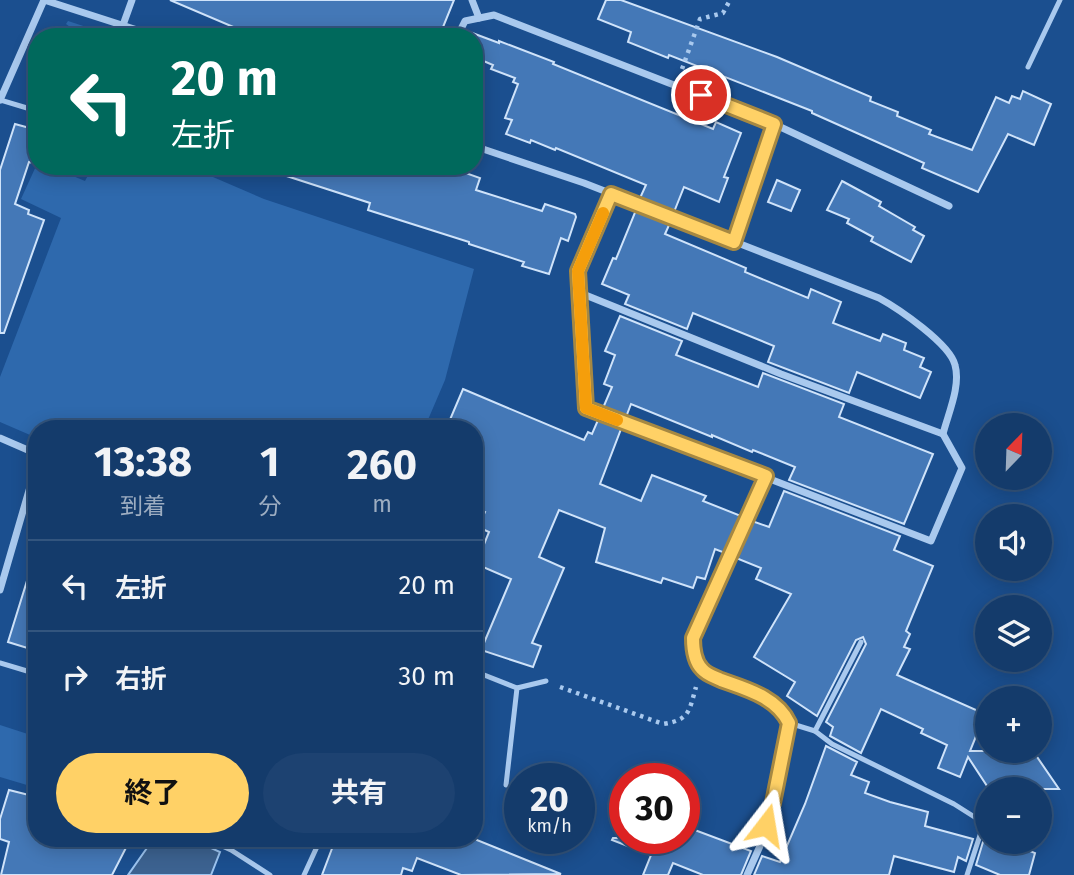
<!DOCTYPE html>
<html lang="ja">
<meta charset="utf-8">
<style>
:root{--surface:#143b6b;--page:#1d4271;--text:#f1f3f6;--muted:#9dadc1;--line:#33557e;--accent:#ffd166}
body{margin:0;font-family:"Fira Sans","Noto Sans JP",sans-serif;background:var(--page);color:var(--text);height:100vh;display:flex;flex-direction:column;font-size:26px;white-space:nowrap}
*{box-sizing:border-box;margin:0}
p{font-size:23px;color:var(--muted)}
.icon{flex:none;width:38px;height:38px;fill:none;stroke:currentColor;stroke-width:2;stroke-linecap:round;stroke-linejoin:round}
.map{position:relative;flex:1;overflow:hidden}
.panel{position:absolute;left:28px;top:420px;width:455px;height:427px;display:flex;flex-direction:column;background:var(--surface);border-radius:28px;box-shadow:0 4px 18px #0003,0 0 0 2px var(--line)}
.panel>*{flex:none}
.banner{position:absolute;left:28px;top:28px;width:455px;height:147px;border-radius:28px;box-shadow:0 4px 18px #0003,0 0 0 2px var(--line);background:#00695c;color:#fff;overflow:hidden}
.needle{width:46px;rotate:23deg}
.tools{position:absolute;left:975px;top:413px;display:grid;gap:14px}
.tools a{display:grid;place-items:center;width:77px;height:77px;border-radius:50%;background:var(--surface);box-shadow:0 4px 18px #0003,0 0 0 2px var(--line);font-size:35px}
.speed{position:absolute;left:504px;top:763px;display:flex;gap:14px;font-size:35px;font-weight:700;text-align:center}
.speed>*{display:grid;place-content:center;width:91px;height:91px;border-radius:50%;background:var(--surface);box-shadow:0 4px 18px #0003,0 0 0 2px var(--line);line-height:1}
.speed small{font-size:18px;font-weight:400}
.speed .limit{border:10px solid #d22;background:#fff;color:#111}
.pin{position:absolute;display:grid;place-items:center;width:60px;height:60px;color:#fff;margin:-30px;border:4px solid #fff;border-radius:50%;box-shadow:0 2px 7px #0007}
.me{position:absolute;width:77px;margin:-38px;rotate:14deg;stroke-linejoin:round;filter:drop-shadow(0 0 5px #0008)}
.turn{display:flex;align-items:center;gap:24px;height:147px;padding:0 28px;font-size:32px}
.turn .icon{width:91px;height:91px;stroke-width:2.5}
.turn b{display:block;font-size:49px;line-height:60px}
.eta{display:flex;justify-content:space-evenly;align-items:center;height:119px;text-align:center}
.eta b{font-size:42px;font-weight:700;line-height:49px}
.cta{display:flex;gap:14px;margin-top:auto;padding:14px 28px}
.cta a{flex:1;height:80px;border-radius:42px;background:var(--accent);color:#111;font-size:28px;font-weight:700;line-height:80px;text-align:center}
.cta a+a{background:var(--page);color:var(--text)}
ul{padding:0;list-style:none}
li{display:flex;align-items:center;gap:21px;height:91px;padding:0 28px;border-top:2px solid var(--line)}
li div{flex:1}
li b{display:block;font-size:26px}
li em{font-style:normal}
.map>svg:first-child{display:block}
</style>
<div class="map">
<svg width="1074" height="875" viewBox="0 0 1074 875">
<rect width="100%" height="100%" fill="#1b4f8f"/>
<!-- green -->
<g fill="#2e69ad">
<path d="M68,21L117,37H84L66,24Z"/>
<path d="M37,164V166H49L85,181L93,166H144L154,171L158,166H200L199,171L264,199L474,269L445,380L424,429H37V438L0,422V377L61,218L21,199Z"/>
<path d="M0,725L37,737V788L0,777Z"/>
</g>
<!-- water -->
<path fill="#3c6290" stroke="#9cc4f0" stroke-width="2" d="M154,838H189L220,852L211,875H128Z"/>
<!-- building -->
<g fill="#4478b7" stroke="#cfe3fa" stroke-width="2">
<path d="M170,0H454L439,37H257Z"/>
<path d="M606,0H621L777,57L871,97L870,101L898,112L897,116L931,130L929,134L972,150L996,97L1009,103L1012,96L1020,99L1023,91L1051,104L1034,145L1008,134L978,192L922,168L924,163L812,113V111L669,55L668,58L628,42L631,32L598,19Z"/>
<path d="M467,31L499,43V41L554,62L553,64L713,129L716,122L741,133L724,177L728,178L719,202L684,187L674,212L640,198L646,185L556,148L555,150L531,140L530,143L506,134L512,120L505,118L518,84L513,82L515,78L491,69L493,65L474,57V37H464Z"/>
<path d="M15,124L37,130V164L29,162L15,204L29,210L28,214L44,220L4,333H0V170Z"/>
<path d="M271,166H446L480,178L476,190L542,211L545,204L575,214L576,217L568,241L561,238L549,274L522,266L524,262L469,244V242L368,210L370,203L271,171Z"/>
<path d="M777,180L800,190L791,211L768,202Z"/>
<path d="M842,181L881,202L879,206L915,227L913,230L924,236L911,262L871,241L873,237L847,223L849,219L827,210Z"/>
<path d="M636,210L670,223L665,234L746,268L745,272L808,298L811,289L841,302L833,323L880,341L883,334L906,343L904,350L924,358L920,367L931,372L920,398L857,372L849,393L768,362L774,346L693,313L687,329L625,304L629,295L602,284L613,258L616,259Z"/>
<path d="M620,316L682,341L676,355L758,387L763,373L844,404L839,417L933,454L904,524L789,480L795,467L753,450L752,452L712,435V437L631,404L626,417L603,408L612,387L604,384L615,355L605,351Z"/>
<path d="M463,389L584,440L588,432L592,434L598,420L621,429L600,484L641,501L652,475L706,496L703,501L741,516L725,553L715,549L705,579L697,577L693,588L663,578L661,583L596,562L605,528L559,510L539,557L564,568L532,643L541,646L533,667L481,650L511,579L476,564L489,532L478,527L485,512L474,507V429H446Z"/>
<path d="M784,491L900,536L894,550L933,566L906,631L910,634L904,647L910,649L897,675L985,714L970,751H1033L1059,789H989L968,757L960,777L938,768L947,745L921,733L923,729L881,709L861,753L830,736L833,727L826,722L866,644L863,637L856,640L817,716L787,696L795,682L754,657L791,594L756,579L761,568L736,558L752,521L769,527Z"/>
<path d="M31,568L37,569V651L8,642Z"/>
<path d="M826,746L857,762L851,775L869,782L865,793L890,802L928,812L925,826L973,839L966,861L958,857L954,872L894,856L889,875H754L762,856L780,862L805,804Z"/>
<path d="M9,790L37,797V838H131L112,875H1L9,842L0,839V819Z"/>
<path d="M684,826L751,851L741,875H703L673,863L668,875H643L651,855L612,840L613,838H684Z"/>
<path d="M336,838H472L561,874L461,875L417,858L412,871L403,868L401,875H322Z"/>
<path d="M983,842H1007L1035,853L1029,875H1000L976,865Z"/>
</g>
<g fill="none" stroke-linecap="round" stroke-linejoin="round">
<!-- path -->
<g stroke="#a9c9ee" stroke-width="4.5" stroke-dasharray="3.5 5" stroke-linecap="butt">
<path d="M682,69L700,19L723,13L730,0"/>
<path d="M205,168V166"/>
<path d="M560,687L663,724C690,720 689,711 696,687"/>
</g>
<!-- service -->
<g stroke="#a9c9ee" stroke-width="5">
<path d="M1028,67L1060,0"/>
<path d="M0,100L37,111"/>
<path d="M0,663L37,674"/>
<path d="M474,671L517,688L546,681"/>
<path d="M789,723L815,731L861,642"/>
<path d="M815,731L832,744L954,804L984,823L967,875"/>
<path d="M506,785L517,688"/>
<path d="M205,838L231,850L270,875"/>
<path d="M304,875L321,838"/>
</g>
<!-- minor -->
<g stroke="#a9c9ee" stroke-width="7">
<path d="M44,0L159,37"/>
<path d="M472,0L479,18"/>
<path d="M123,25L132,0"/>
<path d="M457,37L465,21L494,15L774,124L949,206"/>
<path d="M0,100L44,0"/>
<path d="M474,146L584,183L879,298C899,309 950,344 955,365C961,386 948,414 943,434L962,468L931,541L585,408L578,271L612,194"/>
<path d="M734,242L774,124"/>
<path d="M578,292L781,374L943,434"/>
<path d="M0,438L37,454"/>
<path d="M0,590L37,463"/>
<path d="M747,875L760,846L773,803L789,723C777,697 746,689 721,680C715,677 707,675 702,670C694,661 693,649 693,638L766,476"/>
</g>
</g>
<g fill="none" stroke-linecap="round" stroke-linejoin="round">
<!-- route casing -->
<g stroke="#a68842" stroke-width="18">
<path id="route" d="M701,95L774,124L734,242L611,194L578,271L586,408L766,476L693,638C693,649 694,661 702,669C707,675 715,677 721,680C746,689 777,697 789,723L773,803L766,825"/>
</g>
<!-- route -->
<use href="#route" stroke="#ffd166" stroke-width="12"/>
<!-- slow -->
<path stroke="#f59e0b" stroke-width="12" d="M603,213L578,271L586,408L617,420"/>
</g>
</svg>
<div class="tools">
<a><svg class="needle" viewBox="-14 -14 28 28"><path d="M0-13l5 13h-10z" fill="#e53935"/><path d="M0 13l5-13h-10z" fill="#9dadc1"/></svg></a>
<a><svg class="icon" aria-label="sound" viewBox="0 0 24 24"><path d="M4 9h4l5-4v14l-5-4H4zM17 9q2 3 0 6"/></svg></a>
<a><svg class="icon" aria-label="layers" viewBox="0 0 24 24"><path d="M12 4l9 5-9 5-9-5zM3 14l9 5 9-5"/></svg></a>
<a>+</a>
<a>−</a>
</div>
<div class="speed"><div>20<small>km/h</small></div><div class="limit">30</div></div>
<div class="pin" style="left:701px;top:95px;background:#d93025"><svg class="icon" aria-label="arrive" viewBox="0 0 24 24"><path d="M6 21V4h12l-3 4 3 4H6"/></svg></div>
<svg class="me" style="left:766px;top:825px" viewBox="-20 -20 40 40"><path d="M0-17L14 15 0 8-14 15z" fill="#ffd166" stroke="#fff" stroke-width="4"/></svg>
<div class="banner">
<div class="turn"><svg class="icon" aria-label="left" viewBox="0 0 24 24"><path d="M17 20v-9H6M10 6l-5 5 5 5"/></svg><div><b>20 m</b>左折</div></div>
</div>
<section class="panel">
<div class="eta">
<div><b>13:38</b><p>到着</p></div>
<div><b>1</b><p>分</p></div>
<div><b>260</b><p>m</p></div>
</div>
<ul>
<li><svg class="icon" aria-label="left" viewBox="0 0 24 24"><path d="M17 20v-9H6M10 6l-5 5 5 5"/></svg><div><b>左折</b></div><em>20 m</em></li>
<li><svg class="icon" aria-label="right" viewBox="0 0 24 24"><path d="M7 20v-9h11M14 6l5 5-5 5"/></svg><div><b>右折</b></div><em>30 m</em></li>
</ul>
<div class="cta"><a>終了</a><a>共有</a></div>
</section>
</div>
